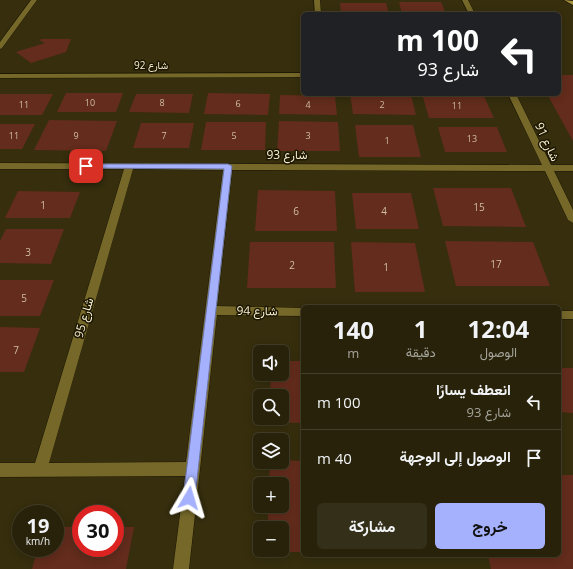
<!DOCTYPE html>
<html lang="ar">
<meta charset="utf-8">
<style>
:root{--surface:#28220a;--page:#342f18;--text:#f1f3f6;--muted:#a5a49c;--line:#443f2b;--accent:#a5b1fc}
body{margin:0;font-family:"Open Sans",Vazirmatn,sans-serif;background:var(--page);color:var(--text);direction:rtl;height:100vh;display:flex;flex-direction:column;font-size:15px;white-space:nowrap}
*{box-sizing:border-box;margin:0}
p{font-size:13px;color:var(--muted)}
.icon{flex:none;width:22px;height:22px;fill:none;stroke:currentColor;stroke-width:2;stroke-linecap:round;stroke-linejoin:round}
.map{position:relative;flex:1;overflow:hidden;direction:ltr}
.side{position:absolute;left:301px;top:305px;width:260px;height:252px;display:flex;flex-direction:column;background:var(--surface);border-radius:6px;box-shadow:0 2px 10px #0003,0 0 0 1px var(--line);direction:rtl}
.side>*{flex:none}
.top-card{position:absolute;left:301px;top:12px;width:260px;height:84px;border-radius:6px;box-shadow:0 2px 10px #0003,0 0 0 1px var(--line);direction:rtl;background:#202124;color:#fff;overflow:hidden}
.buttons{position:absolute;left:253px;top:345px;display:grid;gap:8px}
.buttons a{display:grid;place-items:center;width:36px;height:36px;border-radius:6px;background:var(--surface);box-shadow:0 2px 10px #0003,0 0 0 1px var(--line);font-size:20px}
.speed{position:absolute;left:12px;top:505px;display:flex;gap:8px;font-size:20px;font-weight:700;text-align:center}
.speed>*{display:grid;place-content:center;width:52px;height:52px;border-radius:50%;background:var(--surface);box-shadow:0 2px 10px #0003,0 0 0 1px var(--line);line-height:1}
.speed small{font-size:10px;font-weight:400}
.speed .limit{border:6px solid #d22;background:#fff;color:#111}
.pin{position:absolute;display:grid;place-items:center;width:34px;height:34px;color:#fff;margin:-17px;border-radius:8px;box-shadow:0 2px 6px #0006}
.me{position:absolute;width:44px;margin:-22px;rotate:7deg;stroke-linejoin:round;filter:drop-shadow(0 0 3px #0008)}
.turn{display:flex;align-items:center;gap:14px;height:84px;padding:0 16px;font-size:18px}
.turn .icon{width:52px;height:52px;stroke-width:2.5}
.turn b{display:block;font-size:28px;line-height:34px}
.eta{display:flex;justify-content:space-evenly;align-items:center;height:68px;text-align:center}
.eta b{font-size:24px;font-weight:700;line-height:28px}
.button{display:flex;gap:8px;margin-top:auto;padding:8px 16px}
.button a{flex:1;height:46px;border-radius:6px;background:var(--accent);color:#111;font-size:16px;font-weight:700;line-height:46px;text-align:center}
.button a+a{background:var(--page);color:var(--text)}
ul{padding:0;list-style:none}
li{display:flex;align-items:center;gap:12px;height:56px;padding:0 16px;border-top:1px solid var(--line)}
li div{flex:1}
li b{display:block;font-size:15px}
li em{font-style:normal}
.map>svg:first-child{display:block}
</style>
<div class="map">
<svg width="573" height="569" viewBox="0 0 573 569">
<rect width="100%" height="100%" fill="#362e0d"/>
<!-- building -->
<g fill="#632c1c">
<path d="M399,2H441L446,14H402Z"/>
<path d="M340,3H386L389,14H341Z"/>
<path d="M42,39H71L66,52L31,63L16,52L45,43L39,40Z"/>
<path d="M559,75H573V141L547,94H559Z"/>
<path d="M66,93H123L116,112H57Z"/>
<path d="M208,93L270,94L268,115L204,114Z"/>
<path d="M0,94H53L42,115H0Z"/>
<path d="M136,94H193L189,113L129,112Z"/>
<path d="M350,94L411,95L416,115L353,114Z"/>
<path d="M422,94H483L494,118H429Z"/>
<path d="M280,95L335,96L337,115L279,114Z"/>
<path d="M49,120L117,121L106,151L34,150Z"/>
<path d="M279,121L338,122L340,151H277Z"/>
<path d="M206,122H266L265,150H201Z"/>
<path d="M141,123H194L189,148H133Z"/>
<path d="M0,124H35L22,149H0Z"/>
<path d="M355,125H413L421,157H359Z"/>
<path d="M438,127H497L507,152H445Z"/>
<path d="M433,188H511L526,227L443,226Z"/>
<path d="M258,190L335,191L337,231H255Z"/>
<path d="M18,191L80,192L70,218H5Z"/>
<path d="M352,193H411L419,229H356Z"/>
<path d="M6,229H64L51,264L0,263V241Z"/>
<path d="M445,241L533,242L550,286H456Z"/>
<path d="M250,242H334L336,288H247Z"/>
<path d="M351,242L415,243L425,292H355Z"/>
<path d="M0,280H54L40,316H0Z"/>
<path d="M0,327L40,328L24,372H0Z"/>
<path d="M282,361H303V423L270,422V418H282V396H270L271,374H282Z"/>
<path d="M559,368H573V413L559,412Z"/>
<path d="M282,460L303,461V552H267V550H282V528H268V506H282V484H269L270,462H282Z"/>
<path d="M559,475H573V569H491L488,555H559Z"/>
<path d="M55,527H81V548H115V527H134L126,569H32L38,548H55Z"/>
</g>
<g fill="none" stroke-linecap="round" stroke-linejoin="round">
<!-- minor casing -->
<g stroke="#1b1704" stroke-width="1">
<g id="minor">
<path d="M31,0H37L2,48L0,49V42Z"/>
<path d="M314,0H320L321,14H315Z"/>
<path d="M462,0H468L475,14H469Z"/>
<path d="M303,73V77L0,78V74Z"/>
<path d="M508,94H516L551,165H573V171H554L573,210V223L568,220L545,171L232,170L217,306L303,308V316L217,315L189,569H173L185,476L0,477V463H35L124,169H0V163L542,165ZM133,169L223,170L186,462L49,463Z"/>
<rect x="559" y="311" width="14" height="8"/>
</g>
</g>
<!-- primary casing -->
<g stroke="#1b1704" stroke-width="1">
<path id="primary" d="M564,0L573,1V5Z"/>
</g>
<!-- minor -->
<use href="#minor" fill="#766829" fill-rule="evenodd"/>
<!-- primary -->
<use href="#primary" fill="#a7933d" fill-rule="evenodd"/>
</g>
<!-- route -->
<path fill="#a5b1fc" stroke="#6b73a4" d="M86,164H228L232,166L195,498L193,502L189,504L185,502L183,498L224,169L83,168L82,166Z"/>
<g text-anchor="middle" stroke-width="3" stroke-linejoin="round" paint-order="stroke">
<!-- far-number labels -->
<g font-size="9" fill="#d1bea3">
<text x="90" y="106">10</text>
<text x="162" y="106">8</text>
<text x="238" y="107">6</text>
<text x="24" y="108">11</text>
<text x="308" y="108">4</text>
<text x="382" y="108">2</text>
<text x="457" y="109">11</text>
<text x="14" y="139">11</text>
<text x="76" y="139">9</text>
<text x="164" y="139">7</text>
<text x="234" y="139">5</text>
<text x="308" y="139">3</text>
<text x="472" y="142">13</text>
<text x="387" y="144">1</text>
</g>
<!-- far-street labels -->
<g font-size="10" fill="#f6efd0" stroke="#1c1600">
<text x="151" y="69">شارع 92</text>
</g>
<!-- number labels -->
<g font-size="10" fill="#d1bea3">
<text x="43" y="209">1</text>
<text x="479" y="211">15</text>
<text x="296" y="215">6</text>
<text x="384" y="215">4</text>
<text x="28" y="256">3</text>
<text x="496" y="268">17</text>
<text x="292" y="269">2</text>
<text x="386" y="271">1</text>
<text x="24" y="302">5</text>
<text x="16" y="354">7</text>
</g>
<!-- street labels -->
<g font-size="12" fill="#f6efd0" stroke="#1c1600">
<text transform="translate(547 142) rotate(65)" y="4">شارع 91</text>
<text x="287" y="159">شارع 93</text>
<text transform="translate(257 311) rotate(1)" y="4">شارع 94</text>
<text transform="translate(84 318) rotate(-74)" y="4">شارع 95</text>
</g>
</g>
</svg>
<div class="buttons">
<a><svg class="icon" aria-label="sound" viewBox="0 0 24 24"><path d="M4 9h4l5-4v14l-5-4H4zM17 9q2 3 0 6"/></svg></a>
<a><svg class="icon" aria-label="search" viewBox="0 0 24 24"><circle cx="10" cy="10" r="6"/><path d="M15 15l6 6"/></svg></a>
<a><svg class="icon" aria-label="layers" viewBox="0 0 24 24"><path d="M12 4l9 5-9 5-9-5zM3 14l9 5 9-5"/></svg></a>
<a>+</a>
<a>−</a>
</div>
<div class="speed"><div>19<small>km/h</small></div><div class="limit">30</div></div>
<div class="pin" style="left:86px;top:166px;background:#d93025"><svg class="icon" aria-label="arrive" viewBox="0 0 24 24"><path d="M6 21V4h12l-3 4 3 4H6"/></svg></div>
<svg class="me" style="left:189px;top:498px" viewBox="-20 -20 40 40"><path d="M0-17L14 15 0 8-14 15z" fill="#a5b1fc" stroke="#fff" stroke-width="4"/></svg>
<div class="top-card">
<div class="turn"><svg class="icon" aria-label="left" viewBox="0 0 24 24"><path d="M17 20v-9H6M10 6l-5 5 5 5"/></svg><div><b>100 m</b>شارع 93</div></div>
</div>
<section class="side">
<div class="eta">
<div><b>12:04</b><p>الوصول</p></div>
<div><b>1</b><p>دقيقة</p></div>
<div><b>140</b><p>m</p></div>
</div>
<ul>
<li><svg class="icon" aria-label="left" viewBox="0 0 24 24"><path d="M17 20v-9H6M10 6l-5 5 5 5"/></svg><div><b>انعطف يسارًا</b><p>شارع 93</p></div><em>100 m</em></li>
<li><svg class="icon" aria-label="arrive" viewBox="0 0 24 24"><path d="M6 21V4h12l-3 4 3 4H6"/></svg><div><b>الوصول إلى الوجهة</b></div><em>40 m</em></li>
</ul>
<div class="button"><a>خروج</a><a>مشاركة</a></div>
</section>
</div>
